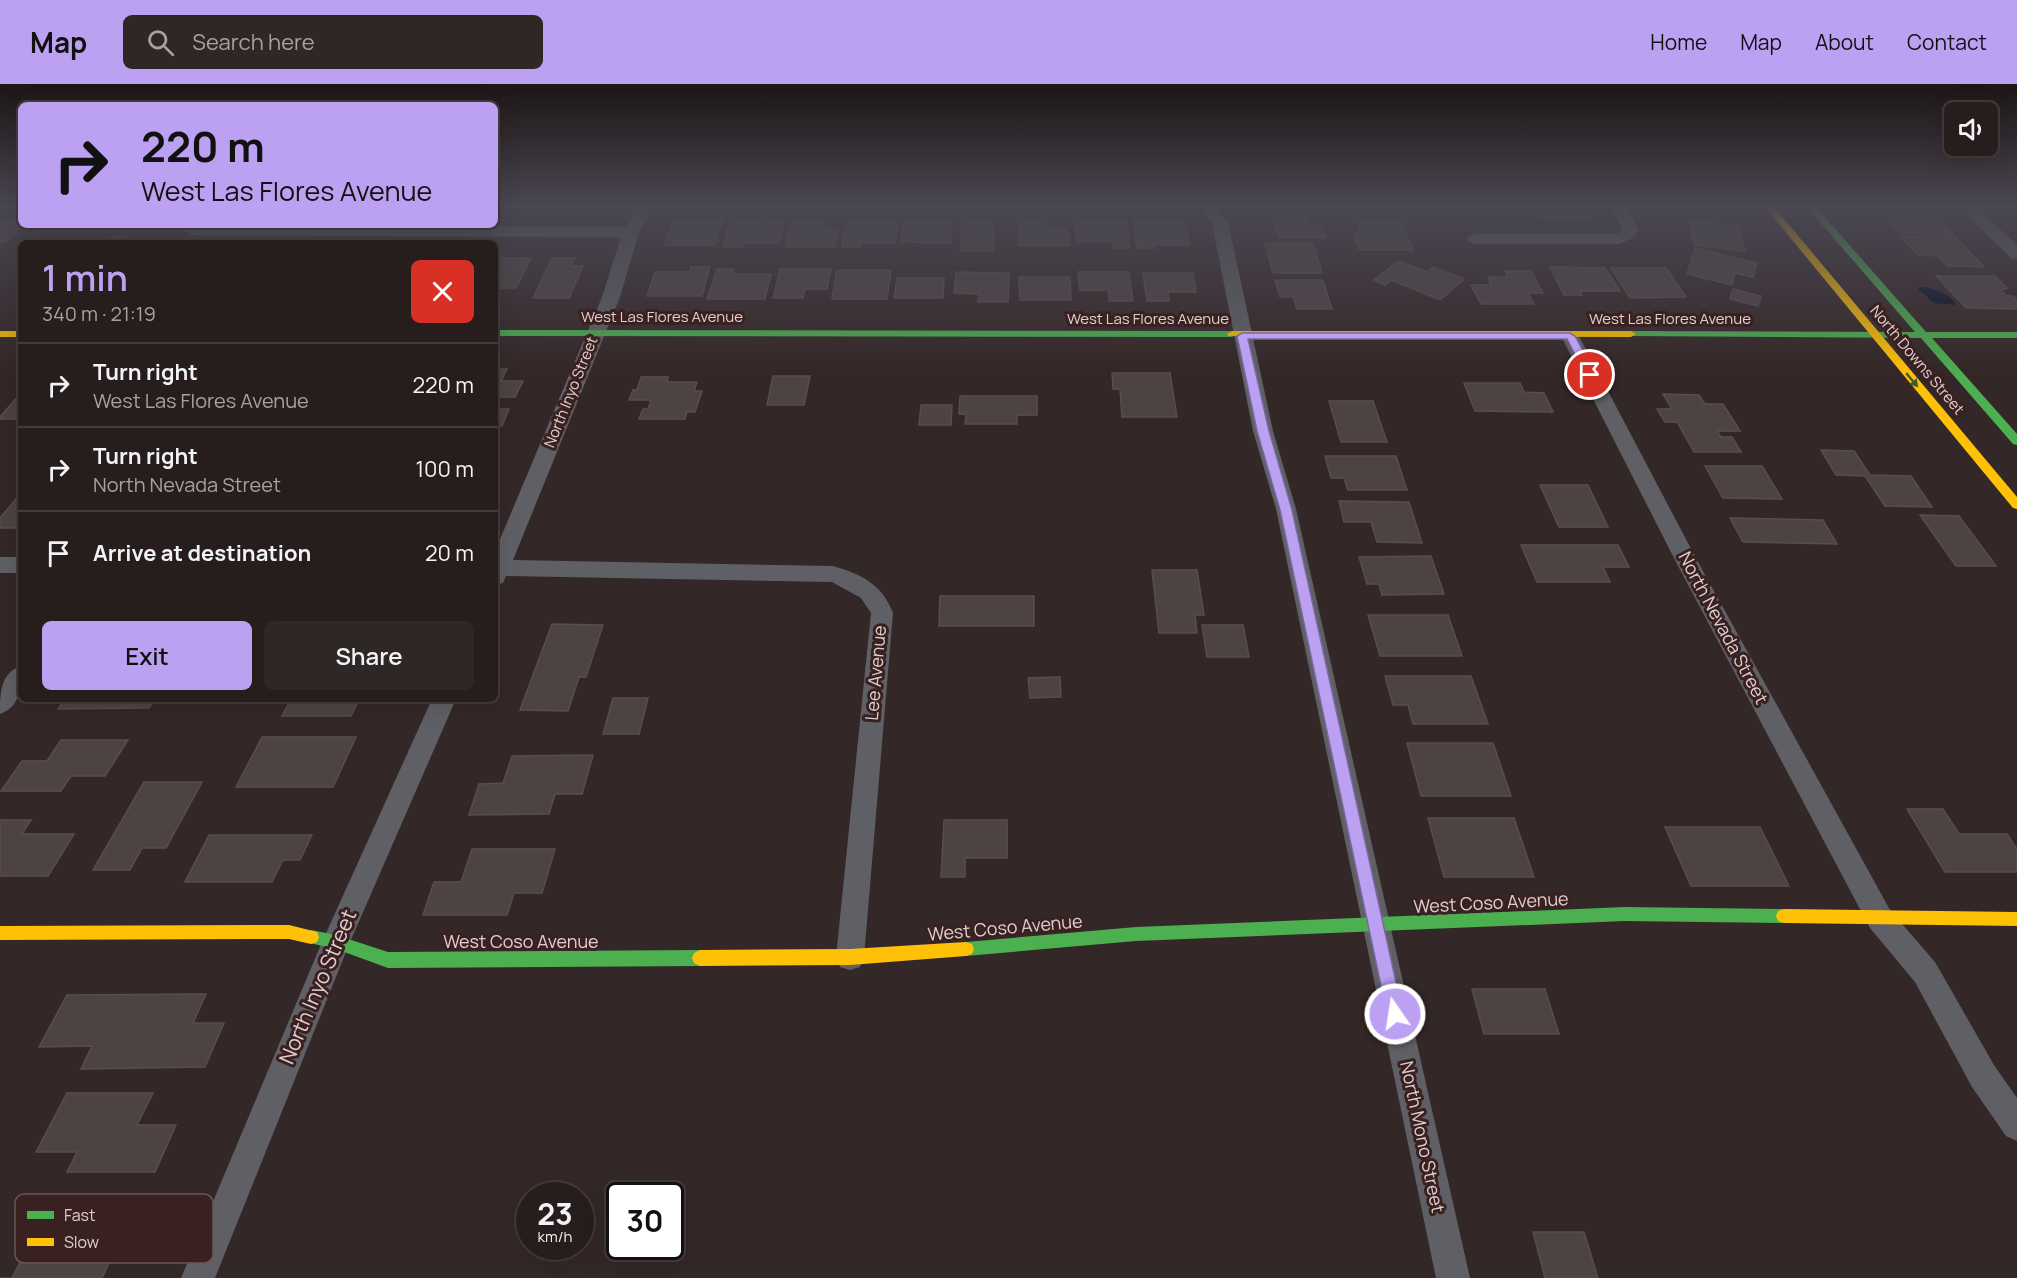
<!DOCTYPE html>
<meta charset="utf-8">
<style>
:root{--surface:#271d1d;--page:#2f2626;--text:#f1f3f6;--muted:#a4a2a4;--line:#433b3b;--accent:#bca0f2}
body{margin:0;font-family:Manrope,sans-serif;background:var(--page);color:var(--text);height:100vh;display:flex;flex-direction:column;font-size:22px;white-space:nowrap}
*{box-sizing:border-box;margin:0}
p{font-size:20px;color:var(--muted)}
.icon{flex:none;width:33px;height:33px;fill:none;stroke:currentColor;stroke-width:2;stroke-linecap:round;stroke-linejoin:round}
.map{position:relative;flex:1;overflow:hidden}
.side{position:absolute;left:18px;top:156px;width:480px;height:462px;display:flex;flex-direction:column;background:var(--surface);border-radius:9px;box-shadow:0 6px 24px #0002,0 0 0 2px var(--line)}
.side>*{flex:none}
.top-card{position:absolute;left:18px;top:18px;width:480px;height:126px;border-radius:9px;box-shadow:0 6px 24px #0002,0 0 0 2px var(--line);background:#bca0f2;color:#111;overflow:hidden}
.fabs{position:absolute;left:1944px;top:18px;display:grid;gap:12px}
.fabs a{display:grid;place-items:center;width:54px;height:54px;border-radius:9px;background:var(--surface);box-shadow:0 6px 24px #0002,0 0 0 2px var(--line);font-size:30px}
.speed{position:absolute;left:516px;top:1098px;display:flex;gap:12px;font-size:30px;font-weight:700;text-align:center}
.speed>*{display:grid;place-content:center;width:78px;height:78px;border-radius:50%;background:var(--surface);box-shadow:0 6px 24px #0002,0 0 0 2px var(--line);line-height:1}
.speed small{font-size:15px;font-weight:400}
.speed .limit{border:3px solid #111;border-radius:9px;background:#fff;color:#111}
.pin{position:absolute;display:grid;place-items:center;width:51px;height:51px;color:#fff;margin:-26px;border:3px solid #fff;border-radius:50%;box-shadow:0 2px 6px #0007}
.me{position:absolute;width:66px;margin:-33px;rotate:347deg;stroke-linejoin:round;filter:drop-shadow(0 0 4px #0008)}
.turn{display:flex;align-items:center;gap:21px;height:126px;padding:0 24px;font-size:27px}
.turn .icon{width:78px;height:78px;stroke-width:2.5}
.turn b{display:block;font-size:42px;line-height:51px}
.round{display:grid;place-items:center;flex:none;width:63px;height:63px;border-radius:9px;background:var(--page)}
.head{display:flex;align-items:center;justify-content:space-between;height:102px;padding:0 24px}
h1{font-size:36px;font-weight:600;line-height:45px;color:var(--accent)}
.button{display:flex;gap:12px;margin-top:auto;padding:12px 24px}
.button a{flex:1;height:69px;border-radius:9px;background:var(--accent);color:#111;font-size:24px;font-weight:600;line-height:69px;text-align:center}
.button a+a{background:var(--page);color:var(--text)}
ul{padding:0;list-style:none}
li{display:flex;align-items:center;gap:18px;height:84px;padding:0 24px;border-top:2px solid var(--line)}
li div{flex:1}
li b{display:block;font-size:22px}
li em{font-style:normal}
header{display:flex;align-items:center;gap:36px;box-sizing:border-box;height:84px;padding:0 30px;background:var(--accent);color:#111}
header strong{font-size:28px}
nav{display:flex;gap:33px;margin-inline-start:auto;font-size:21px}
.search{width:420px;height:54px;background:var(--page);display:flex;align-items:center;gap:15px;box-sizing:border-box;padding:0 21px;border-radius:9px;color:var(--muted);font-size:22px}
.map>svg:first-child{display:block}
</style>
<header>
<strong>Map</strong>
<div class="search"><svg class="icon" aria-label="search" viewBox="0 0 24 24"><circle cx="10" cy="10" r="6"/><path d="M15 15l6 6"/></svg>Search here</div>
<nav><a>Home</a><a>Map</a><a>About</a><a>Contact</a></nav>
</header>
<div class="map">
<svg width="2017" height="1194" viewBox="0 0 2017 1194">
<rect width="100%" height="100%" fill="#342727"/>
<!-- water -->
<path fill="#051225" d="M1920,203C1932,203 1951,210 1956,221L1934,219L1918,205Z"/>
<!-- building -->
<g fill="#4e4343" stroke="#594d4d" stroke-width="1.5">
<path d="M534,123H558L556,128H531Z"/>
<path d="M580,123H607L604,128H578Z"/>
<path d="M1388,123H1442L1421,126L1424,128L1401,133Z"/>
<path d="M1465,123H1529L1533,132H1489L1485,124Z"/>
<path d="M1535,123H1583L1590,135H1542Z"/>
<path d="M1673,123H1705L1708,128H1677Z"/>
<path d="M1877,123H1926L1953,150L1901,149Z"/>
<path d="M1273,134H1305L1307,141H1322L1326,154H1279Z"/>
<path d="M0,136H21V141H24L5,158H0Z"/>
<path d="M674,136H723L715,161H665Z"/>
<path d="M731,136H784L779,159H743L742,163H723Z"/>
<path d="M792,136H825L824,145H838L835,163H785Z"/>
<path d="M847,136L898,137L895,159H860V163H842Z"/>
<path d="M1689,136L1739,142L1745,167L1694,161Z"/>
<path d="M904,137H952L950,159L901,158Z"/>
<path d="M1019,137H1045V144H1067L1069,162H1019Z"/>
<path d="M1075,137H1126L1130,164H1114L1113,157L1077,158Z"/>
<path d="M1133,137H1185L1189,161H1153L1154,164H1137Z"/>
<path d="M1356,137H1401L1413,166H1360L1353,149H1361Z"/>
<path d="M962,138H994V167H960Z"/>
<path d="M1900,152H1954L1984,183L1948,182L1937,172L1919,171Z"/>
<path d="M123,153L119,159H70L72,157Z"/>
<path d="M1265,159H1313L1322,189H1273Z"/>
<path d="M1695,164L1757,179L1753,193L1735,189L1732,201L1687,190Z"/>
<path d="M495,174H531L516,204H495Z"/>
<path d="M552,174H575L571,182H583L569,214H533Z"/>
<path d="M1398,177L1427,188L1433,183L1464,195L1440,216L1391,196L1385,201L1374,196Z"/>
<path d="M691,183H710L702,212H647L655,188H690Z"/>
<path d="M1550,183L1605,184L1620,207H1580L1582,211H1564Z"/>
<path d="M1611,184H1666L1686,213L1630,214Z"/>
<path d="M717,185H734L733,190H771L765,215H707Z"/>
<path d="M780,185H831L827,205H805L803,214H773Z"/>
<path d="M837,186H891L887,215H832Z"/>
<path d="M1505,187H1531L1543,209H1528L1534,220H1481L1471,201H1491L1488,193H1508Z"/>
<path d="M956,188L1009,189L1008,218H978L979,210L954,209Z"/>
<path d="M1078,188H1129L1133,217H1109L1108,206H1080Z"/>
<path d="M1143,189H1193L1196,208H1168L1169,217H1147Z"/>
<path d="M1936,192H1995L2007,204L2001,206L2006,212H2013L2017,216V225L1966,224Z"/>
<path d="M1019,193H1070L1071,216H1020Z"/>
<path d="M897,194H944L943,214H894Z"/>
<path d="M1275,196H1323L1332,225H1297L1293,213H1280Z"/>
<path d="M1733,205L1761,212L1758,222L1730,215Z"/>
<path d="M495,285H507L501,297H523L515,313H495Z"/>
<path d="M1112,289H1170L1177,333H1122L1120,305H1113Z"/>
<path d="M773,292H810L804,321H767Z"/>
<path d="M641,293H668L667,298H697L694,307H702L695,328H687L685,335H639L643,325H648L651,316H629L633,306H637Z"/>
<path d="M1464,299H1520L1524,308L1544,309L1553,328L1475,327Z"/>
<path d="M21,309V335H0V333Z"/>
<path d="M1663,310L1699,311L1705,320H1723L1740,347H1717L1721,353H1732L1741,368H1694L1677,338H1665L1657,325H1672Z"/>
<path d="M960,312H1037V331H1017V340H965L966,330H959Z"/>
<path d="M1329,317H1373L1387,358H1341Z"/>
<path d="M921,321H952L951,341H919Z"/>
<path d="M495,325H509L502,342H495Z"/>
<path d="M1821,366L1854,367L1870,391L1911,392L1932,423L1885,422L1865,392L1836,391Z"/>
<path d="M1325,372H1396L1407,406H1348L1344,394H1331Z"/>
<path d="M1705,382H1762L1782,415L1723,414Z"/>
<path d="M1540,401H1588L1608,443H1559Z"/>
<path d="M21,409V444H0V434Z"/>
<path d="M1339,417L1409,418L1422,459L1377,458L1371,438H1344Z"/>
<path d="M1920,431L1959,432L1996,482H1956Z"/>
<path d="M1730,434L1823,436L1837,460L1743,458Z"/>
<path d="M1521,461H1618L1629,483H1603L1610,498H1537Z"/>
<path d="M1431,472L1444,510L1382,511L1379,500H1367L1359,473Z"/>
<path d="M1152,486H1197L1204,531H1195L1197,549H1159Z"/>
<path d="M940,512H1034V542H939Z"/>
<path d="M1368,531H1448L1462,572H1380Z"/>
<path d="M552,540L603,541L586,593H579L568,627L520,626Z"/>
<path d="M1202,541H1243L1249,573H1207Z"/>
<path d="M1385,592H1471L1488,640H1413L1408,621H1393Z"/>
<path d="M1060,593L1061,613L1030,614L1028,594Z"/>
<path d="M613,614H648L639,650H603Z"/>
<path d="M65,615H154L149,624L58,625Z"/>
<path d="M291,615H359L351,632H282Z"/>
<path d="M262,653H356L333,703H236Z"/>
<path d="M61,656H128L105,692H71L61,707H1L22,677H47Z"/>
<path d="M1407,659H1493L1511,712H1421Z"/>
<path d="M593,671L582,710H555L549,730L469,731L479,700L503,699L512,672Z"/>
<path d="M144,698H202L166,764H142L130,786H93Z"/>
<path d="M1907,725H1943L1959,750H2007L2017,765V788H1945Z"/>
<path d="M1428,734H1514L1534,793H1444Z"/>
<path d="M0,736H31L22,750H74L48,792H0Z"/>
<path d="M944,736H1007V774H965V793H941Z"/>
<path d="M1665,743H1760L1789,802H1691Z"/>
<path d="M209,751H312L300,776H283L272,798H185Z"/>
<path d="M472,765H555L542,809H514L507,831H423L434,798H461Z"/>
<path d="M1472,905H1545L1559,950H1484Z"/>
<path d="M206,910L193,939H224L205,983L81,985L92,962L39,963L67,911Z"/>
<path d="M67,1009H153L137,1041H176L155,1088H67L77,1068H36Z"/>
<path d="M1533,1148H1584L1598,1194H1545Z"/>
<path d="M28,1163L115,1166L102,1194H0H12Z"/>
</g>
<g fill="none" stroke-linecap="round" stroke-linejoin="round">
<!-- street -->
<g fill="#5f6065" fill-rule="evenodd">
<path d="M637,123H653L639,148L620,213L513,476L833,482C861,490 882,500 893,529L864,873L860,883L850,886L840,883L836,873L871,529L861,514L832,498L506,492L503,499L495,501V467L602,213L621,153L192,151L184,146L192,141L626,143Z"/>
<path d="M1199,123H1215L1228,138L1273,347L1296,425L1470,1194H1436L1276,425L1253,347L1212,139Z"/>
<path d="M1610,123H1626L1639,146L1633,154L1619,160H1474L1466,155L1474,150H1616L1623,146Z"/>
<path d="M1959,123H1976L2017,161V175L2011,174Z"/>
<path d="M1570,247L1576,248L1579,252L1698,478L1890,826L1935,878L1994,981L2017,1014V1057L2006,1052L1972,1003L1915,898L1870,844L1676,478L1561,252L1564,248Z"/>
<rect x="0" y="473" width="21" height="16"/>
<path d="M21,582C21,601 22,622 0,630C0,610 0,589 21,582Z"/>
<path d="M432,615H456L350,858L215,1194H181L322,858Z"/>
</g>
<!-- fast -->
<g fill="#4caf50" fill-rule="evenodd">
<path d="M1807,123H1816L1926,248H2017V254H1932L2017,350V361L2013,360L1921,254L1627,252L1626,250L1631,247L1915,248Z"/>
<path d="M495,246L1232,247L1237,250L1232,253L495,252Z"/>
<path d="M1625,823L1784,825L1790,827L1792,832L1790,837L1784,839L1625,837L1136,857L966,872L960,870L958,865L960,860L966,858L1136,843Z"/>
<path d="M311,846L336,851L388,868L700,866L706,869L708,874L706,879L700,882L388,884L336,865L305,858L303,853L305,848Z"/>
</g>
<!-- slow -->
<g fill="#ffc107" fill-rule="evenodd">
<path d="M1765,123H1774L2017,413V425L2013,424Z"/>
<rect x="0" y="247" width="21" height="6"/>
<path d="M1232,247H1631L1636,250L1631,253L1228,252L1227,250Z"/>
<path d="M1784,825L2017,828V842L1784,839L1778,837L1776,832L1778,827Z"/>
<path d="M289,841L317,848L319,853L317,858L311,860L289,855L0,856V842Z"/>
<path d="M966,858L972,860L974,865L972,870L966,872L850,881L700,882L694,879L692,874L694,869L700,866L850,865Z"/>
</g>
</g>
<!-- one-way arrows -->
<defs><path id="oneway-solid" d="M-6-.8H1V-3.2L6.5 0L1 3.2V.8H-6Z" transform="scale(1.5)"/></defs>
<use fill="#415a34" href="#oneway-solid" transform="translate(1912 296) rotate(50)"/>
<!-- sky -->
<linearGradient id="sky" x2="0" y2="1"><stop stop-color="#1d1515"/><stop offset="0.42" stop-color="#4a4752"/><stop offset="1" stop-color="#4a4752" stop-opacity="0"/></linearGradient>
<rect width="2017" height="290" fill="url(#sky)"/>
<!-- route -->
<path fill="#bca0f2" stroke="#7a689d" stroke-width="1.5" d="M1242,249H1570L1575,252L1596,291L1594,293H1587L1567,255H1248L1269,347L1292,426L1403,930L1401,936L1395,938L1389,936L1387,930L1280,426L1257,347L1237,252Z"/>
<g text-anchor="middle" stroke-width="6" stroke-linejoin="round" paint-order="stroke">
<!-- far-street labels -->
<g font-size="15" fill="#e0cece" stroke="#3a2121">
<text x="662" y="238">West Las Flores Avenue</text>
<text x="1148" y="240">West Las Flores Avenue</text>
<text x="1670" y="240">West Las Flores Avenue</text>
<text transform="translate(1917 276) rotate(50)" y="5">North Downs Street</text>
<text transform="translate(571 308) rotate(-68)" y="5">North Inyo Street</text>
</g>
<!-- street labels -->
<g font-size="18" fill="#e0cece" stroke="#3a2121">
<text transform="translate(1723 544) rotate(62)" y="6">North Nevada Street</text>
<text transform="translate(876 589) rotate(-85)" y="6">Lee Avenue</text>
<text transform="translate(1491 819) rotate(-3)" y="6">West Coso Avenue</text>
<text transform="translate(1005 844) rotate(-5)" y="6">West Coso Avenue</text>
<text x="521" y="864">West Coso Avenue</text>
<text transform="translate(1422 1053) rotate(78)" y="6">North Mono Street</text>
</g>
<!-- near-street labels -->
<g font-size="21" fill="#e0cece" stroke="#3a2121">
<text transform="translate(318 903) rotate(-67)" y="7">North Inyo Street</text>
</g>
</g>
<!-- legend -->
<rect x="15" y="1110" width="198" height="69" rx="9" fill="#3a2121" stroke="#6c5555" stroke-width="1.5"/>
<rect x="27" y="1127" width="27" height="8" fill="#4caf50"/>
<rect x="27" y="1154" width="27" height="8" fill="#ffc107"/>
<g font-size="16" fill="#e0cece">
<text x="64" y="1137">Fast</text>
<text x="64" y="1164">Slow</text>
</g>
</svg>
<div class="fabs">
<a><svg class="icon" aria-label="sound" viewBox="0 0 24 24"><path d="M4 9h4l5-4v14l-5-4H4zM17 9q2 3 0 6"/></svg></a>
</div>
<div class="speed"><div>23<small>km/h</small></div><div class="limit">30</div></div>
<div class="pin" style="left:1590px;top:291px;background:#d93025"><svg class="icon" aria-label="arrive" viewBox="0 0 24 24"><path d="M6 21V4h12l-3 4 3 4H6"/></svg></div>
<svg class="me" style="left:1395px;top:930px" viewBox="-20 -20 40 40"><circle r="17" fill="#bca0f2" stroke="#fff" stroke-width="3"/><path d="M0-11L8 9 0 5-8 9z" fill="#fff"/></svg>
<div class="top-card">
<div class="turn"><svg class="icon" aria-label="right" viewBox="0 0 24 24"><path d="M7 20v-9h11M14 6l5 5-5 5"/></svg><div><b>220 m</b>West Las Flores Avenue</div></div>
</div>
<section class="side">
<div class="head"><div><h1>1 min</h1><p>340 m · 21:19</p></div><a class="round" style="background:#d93025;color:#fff"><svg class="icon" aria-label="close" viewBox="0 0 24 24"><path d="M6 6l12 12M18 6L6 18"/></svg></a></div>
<ul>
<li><svg class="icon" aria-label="right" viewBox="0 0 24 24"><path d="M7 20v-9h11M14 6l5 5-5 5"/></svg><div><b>Turn right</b><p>West Las Flores Avenue</p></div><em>220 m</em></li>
<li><svg class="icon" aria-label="right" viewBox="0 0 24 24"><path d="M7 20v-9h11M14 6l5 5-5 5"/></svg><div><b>Turn right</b><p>North Nevada Street</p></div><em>100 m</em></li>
<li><svg class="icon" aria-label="arrive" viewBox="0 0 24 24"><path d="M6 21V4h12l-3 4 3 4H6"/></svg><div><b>Arrive at destination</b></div><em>20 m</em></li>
</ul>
<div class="button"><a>Exit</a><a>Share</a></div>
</section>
</div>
